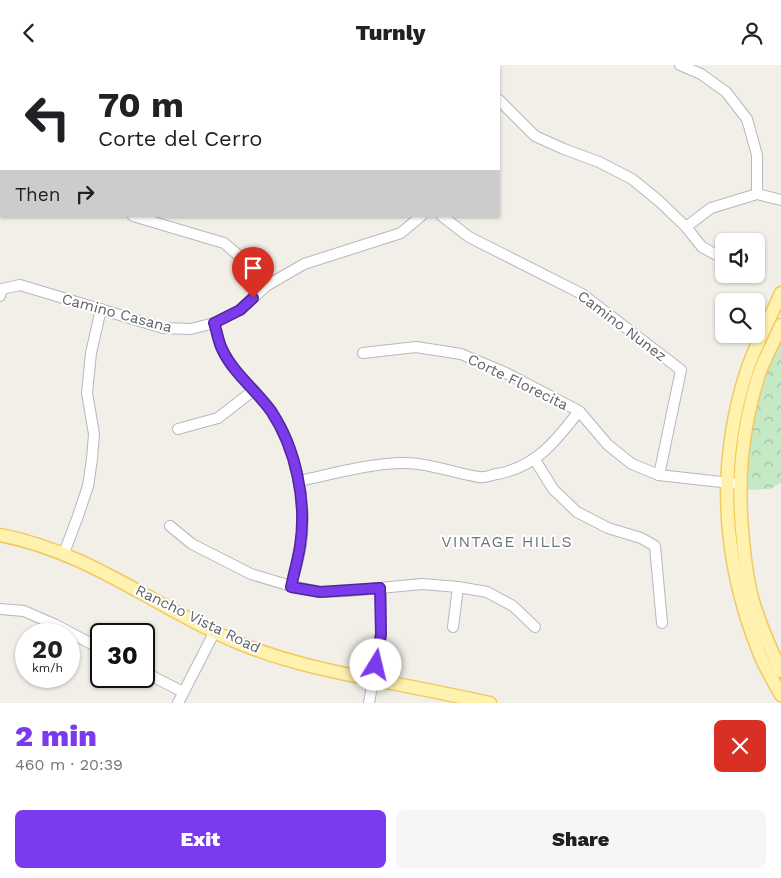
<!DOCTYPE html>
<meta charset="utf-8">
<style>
:root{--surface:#fff;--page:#f6f6f6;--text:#202124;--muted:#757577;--accent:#7c3aed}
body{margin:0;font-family:"Work Sans",sans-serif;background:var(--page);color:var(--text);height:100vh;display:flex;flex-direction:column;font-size:19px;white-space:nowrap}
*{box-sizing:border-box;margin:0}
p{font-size:16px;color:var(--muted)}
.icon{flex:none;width:28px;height:28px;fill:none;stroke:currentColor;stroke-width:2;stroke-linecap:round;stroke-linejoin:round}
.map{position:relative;height:638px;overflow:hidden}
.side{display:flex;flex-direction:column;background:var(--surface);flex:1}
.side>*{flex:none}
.top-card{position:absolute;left:0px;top:0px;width:500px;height:152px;box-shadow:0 1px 4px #0004;background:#fff;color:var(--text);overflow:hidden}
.buttons{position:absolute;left:715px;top:168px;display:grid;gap:10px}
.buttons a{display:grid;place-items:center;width:50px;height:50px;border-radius:8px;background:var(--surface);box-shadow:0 1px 4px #0004;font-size:25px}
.speed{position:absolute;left:15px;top:558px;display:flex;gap:10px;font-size:25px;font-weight:700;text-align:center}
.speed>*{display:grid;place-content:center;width:65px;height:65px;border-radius:50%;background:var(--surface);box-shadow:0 1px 4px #0004;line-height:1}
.speed small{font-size:12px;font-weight:400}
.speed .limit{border:2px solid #111;border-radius:8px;background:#fff;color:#111}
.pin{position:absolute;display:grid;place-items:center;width:42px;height:42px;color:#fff;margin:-51px -21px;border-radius:50% 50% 50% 0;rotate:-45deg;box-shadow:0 0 5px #0007}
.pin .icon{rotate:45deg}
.me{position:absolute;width:55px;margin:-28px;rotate:9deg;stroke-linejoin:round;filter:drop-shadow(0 0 4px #0008)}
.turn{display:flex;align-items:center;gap:18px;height:105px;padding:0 15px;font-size:22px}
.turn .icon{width:65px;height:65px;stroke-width:2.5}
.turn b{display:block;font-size:35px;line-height:42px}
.then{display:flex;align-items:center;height:48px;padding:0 15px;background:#0003;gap:10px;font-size:19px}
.round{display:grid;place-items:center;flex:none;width:52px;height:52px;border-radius:8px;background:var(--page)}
.head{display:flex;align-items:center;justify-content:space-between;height:85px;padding:0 15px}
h1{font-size:30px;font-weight:800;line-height:38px;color:var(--accent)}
.cta{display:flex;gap:10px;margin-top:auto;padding:10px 15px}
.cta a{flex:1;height:58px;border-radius:8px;background:var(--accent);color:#fff;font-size:20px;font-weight:800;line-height:58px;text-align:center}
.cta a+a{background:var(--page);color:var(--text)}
header{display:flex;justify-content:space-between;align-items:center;height:65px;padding:0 15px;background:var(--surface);font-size:22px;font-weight:800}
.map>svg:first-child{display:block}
</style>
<header><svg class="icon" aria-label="back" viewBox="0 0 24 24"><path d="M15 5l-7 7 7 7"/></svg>Turnly<svg class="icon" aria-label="person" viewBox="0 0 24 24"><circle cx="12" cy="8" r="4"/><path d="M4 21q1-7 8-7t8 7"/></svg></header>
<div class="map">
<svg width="781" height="638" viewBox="0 0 781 638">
<defs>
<pattern id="park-crowns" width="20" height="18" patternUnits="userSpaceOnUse" patternTransform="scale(1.25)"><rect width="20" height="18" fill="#c5e8c5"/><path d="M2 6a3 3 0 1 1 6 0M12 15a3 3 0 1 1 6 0" fill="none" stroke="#a3c0a4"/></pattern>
</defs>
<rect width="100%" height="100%" fill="#f1efe8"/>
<!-- park -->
<path fill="url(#park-crowns)" d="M781,270V418L770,424L747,425C745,371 761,320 781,270Z"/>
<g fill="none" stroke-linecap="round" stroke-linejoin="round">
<!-- minor casing -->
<g stroke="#b5b8bc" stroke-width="12">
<g id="minor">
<path d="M374,0L375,1"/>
<path d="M680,0L701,9L726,27L747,54L757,90V129"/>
<path d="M499,35L535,71L564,84L599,97L632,114L659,136L686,162L702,182L724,194"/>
<path d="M133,151L224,178L251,201L266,221"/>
<path d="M442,151L469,172L582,229L681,305L659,410"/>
<path d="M686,162L711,143L757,129L781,135"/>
<path d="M0,231L2,224L20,220L163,263L191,264L214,258L240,245L266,221L304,199L401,168L421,151"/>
<path d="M214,258C217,266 218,276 222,284C233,309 257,325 272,347C296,386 307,435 301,480C299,494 294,508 291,521"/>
<path d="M363,288L416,282L461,289L504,307L579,346L608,380L632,399L659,410L739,419"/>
<path d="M178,364L218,353L254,325"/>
<path d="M535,395L553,424L577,447L608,463L641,473L655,481L662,558"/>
<path d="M299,416C332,409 367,399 400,398C427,397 453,408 479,412C485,413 491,410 497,409C536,402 556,376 579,346"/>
<path d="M170,461L192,479L251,509L291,521L320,527L348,526L422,519L458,522L487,527L513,541L535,562"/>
<path d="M64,488L78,451L88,421L92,394L94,369L87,328L91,288L101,244"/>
<path d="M0,544L24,546L56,560L101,584"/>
<path d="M453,562L458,522"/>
<path d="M144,607L183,627"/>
<path d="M178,638L215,566"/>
<path d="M369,638L381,569V523"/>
</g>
</g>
<!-- major casing -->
<g stroke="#f2c960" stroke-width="15">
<g id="major">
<path d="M34,1L35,0"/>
<path d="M0,36L1,34"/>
<path d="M781,228C770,254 755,280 746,308C716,403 723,498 760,590C766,604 774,617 781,630"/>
<path d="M781,260C774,277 764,294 758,312C741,368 737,418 743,476C745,496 747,517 753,536C760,560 770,583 781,606"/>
<path d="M0,470C91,487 160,546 244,580C286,597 330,606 375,615C413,622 452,630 490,638"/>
</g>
</g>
<!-- minor -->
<use href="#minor" stroke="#fff" stroke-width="10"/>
<!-- major -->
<use href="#major" stroke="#fff2af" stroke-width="12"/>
</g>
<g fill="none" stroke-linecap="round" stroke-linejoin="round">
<!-- route casing -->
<g stroke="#51269a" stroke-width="12">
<path id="route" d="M253,233L240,245L214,258C217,266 218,276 222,284C233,308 256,325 271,346C296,383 307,437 300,481C298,494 294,508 291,522L320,527L380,523L381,569L376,600"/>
</g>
<!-- route -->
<use href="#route" stroke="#7c3aed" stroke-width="9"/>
</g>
<g text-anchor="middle" stroke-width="4" stroke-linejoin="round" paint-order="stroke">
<!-- street labels -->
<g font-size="15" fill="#5f6368" stroke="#fff">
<text transform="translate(117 248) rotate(15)" y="5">Camino Casana</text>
<text transform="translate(622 261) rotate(37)" y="5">Camino Nunez</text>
<text transform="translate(518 317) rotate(26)" y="5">Corte Florecita</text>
<text transform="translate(198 554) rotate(26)" y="5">Rancho Vista Road</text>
</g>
<!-- neighbourhood labels -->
<g font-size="16" letter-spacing="1" fill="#70757a" stroke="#fff">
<text x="507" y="482">VINTAGE HILLS</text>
</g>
</g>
</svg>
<div class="buttons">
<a><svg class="icon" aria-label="sound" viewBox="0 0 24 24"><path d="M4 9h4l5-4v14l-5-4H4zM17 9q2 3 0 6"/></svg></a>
<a><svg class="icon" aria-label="search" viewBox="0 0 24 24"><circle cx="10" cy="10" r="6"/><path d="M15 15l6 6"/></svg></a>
</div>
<div class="speed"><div>20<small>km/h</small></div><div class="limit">30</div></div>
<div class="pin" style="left:253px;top:233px;background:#d93025"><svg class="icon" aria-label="arrive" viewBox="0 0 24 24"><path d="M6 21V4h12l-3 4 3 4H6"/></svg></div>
<svg class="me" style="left:376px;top:600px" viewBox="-20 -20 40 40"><circle r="19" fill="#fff"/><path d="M0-13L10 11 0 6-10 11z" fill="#7c3aed"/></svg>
<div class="top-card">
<div class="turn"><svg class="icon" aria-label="left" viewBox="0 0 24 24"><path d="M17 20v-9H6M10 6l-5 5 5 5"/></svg><div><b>70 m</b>Corte del Cerro</div></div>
<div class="then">Then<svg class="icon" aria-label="right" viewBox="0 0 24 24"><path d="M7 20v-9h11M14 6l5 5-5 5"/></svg></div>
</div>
</div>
<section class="side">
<div class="head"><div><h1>2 min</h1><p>460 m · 20:39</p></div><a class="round" style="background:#d93025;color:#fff"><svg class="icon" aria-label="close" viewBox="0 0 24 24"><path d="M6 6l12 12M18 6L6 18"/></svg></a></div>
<div class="cta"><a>Exit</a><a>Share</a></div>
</section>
